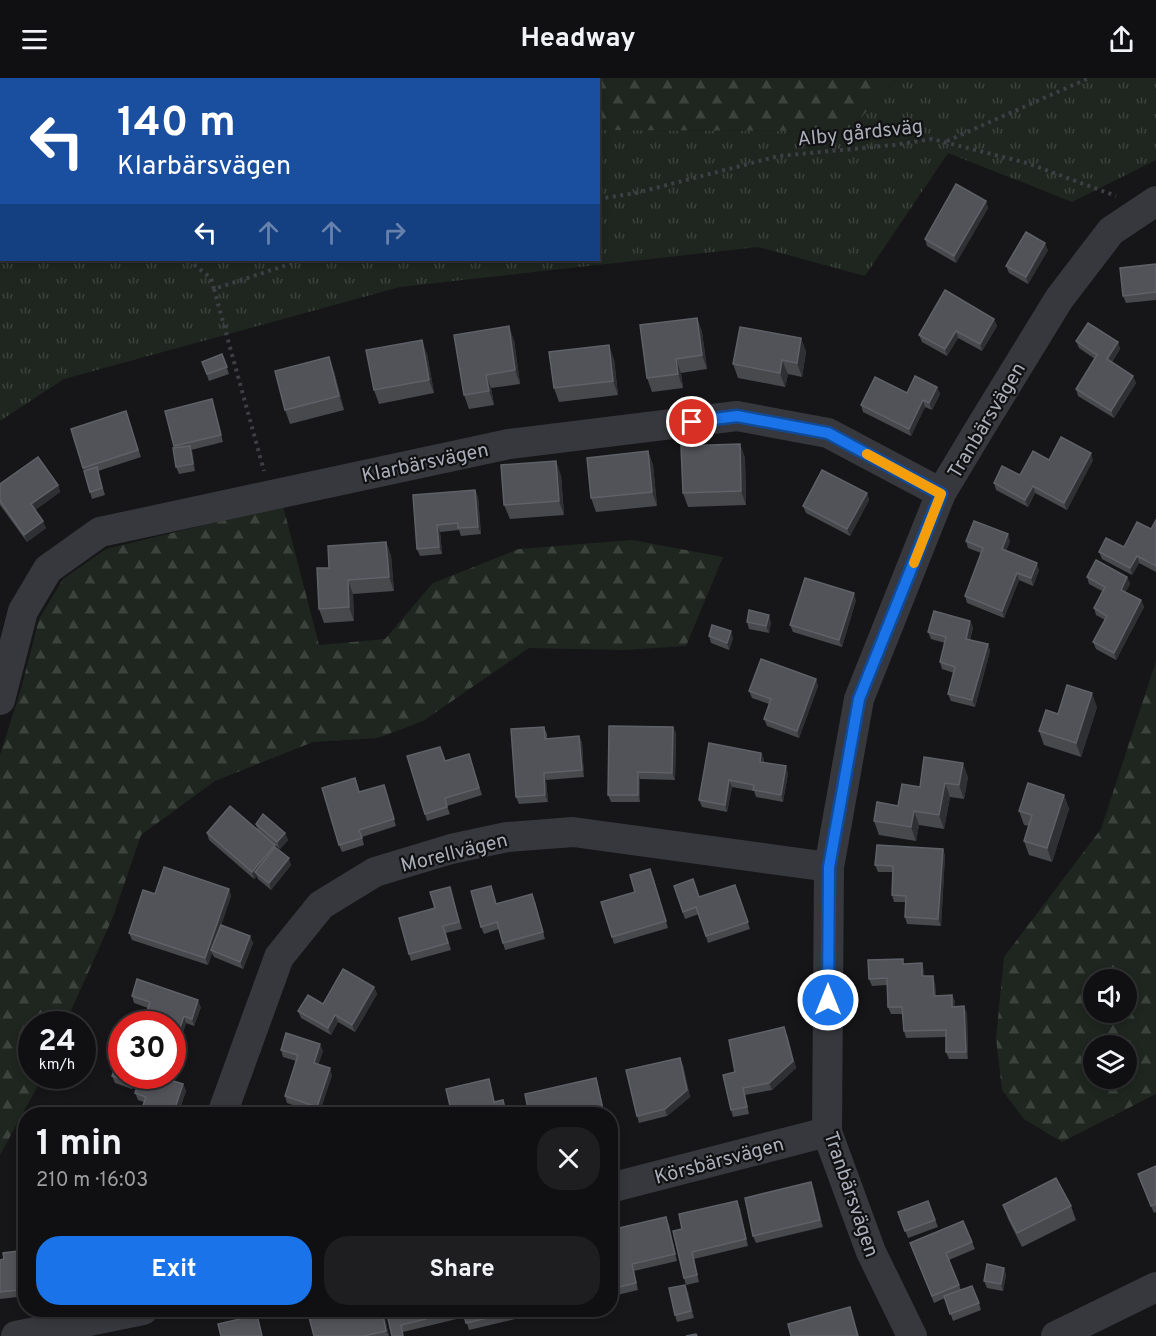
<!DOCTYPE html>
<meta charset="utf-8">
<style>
:root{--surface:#101012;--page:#1e1e20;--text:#f1f3f6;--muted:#9c9d9f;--line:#303032;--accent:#1a73e8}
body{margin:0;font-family:Overpass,sans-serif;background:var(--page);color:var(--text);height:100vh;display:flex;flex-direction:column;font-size:22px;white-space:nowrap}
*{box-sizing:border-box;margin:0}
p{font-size:20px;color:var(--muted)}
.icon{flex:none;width:33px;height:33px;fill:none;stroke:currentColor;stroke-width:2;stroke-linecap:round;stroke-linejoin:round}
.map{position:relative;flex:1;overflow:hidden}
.panel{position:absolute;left:18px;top:1029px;width:600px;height:210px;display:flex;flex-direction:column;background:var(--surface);border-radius:24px;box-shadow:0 3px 9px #0003,0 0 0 2px var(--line)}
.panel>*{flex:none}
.top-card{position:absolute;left:0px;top:0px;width:600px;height:183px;box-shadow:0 3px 9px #0003,0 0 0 2px var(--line);background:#1a4fa0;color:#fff;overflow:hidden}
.controls{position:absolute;left:1083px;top:891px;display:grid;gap:12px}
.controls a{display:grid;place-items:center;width:54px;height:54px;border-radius:50%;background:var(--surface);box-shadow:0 3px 9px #0003,0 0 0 2px var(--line);font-size:30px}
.speed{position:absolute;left:18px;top:933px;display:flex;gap:12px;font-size:30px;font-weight:700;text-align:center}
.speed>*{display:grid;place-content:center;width:78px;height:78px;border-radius:50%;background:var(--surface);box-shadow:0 3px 9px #0003,0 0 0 2px var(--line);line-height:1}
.speed small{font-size:15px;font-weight:400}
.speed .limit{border:9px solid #d22;background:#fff;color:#111}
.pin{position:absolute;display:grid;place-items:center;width:51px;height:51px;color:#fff;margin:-26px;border:3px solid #fff;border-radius:50%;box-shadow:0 2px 6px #0007}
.me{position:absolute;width:66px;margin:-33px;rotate:0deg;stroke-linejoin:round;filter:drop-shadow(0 0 4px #0008)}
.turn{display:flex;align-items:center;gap:21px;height:126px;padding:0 18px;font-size:27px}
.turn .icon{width:78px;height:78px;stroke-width:2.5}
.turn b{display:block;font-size:42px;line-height:51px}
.lanes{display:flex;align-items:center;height:57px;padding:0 18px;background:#0003;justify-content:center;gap:30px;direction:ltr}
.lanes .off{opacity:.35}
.round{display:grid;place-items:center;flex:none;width:63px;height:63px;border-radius:24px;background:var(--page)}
.head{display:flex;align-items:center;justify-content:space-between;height:102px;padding:0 18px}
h1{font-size:36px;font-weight:700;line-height:45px}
.button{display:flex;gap:12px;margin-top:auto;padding:12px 18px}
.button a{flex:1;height:69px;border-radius:24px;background:var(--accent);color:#fff;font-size:24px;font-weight:700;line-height:69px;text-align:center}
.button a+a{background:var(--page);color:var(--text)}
header{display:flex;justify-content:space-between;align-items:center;height:78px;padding:0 18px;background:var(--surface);font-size:27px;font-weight:700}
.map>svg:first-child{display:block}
</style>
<header><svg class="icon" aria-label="menu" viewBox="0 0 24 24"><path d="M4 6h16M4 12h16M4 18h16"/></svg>Headway<svg class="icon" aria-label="share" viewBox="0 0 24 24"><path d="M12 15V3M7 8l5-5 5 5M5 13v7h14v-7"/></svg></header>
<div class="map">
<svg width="1156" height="1258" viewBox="0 0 1156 1258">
<defs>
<pattern id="grass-tufts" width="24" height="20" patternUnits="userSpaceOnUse" patternTransform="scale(1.5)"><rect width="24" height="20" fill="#1e261f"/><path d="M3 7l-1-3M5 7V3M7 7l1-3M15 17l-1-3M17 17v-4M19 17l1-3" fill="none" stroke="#3c433d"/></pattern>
<pattern id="forest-firs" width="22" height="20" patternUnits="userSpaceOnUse" patternTransform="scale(1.5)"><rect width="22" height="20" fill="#1e261f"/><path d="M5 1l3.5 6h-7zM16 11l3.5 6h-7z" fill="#3c433d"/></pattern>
</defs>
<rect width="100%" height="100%" fill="#161618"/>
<!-- grass -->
<path fill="url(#grass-tufts)" d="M0,0L506,1L2,2V182H598L599,52L849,53L897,0H1156V82L1072,124L948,75L865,198L758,169L400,209L64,301L0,343Z"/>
<!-- forest -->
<g fill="url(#forest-firs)" fill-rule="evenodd">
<path d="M505,0H897L849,53L599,52L598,2Z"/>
<path d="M283,428L319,567L385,561L433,505L519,471L632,462L723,479L686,568L625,572L529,570L423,643L378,660L313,664L215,703L141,757L113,839L65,946H32V998H43L0,1077V677L21,611L39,541L63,501L106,471Z"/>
<path d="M1156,583V1016L1062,1064L1024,1041L1002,1012L996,960L1004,879L1101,751ZM1094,902H1126V934H1094ZM1094,968H1126V1000H1094Z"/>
</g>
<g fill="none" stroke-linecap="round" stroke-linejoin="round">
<!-- path -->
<g stroke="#3d3f44" stroke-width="4" stroke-dasharray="3 4.5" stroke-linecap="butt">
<path d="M430,0L431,2"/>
<path d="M95,2L97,0"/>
<path d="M0,43H2"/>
<path d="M947,63L1089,0"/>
<path d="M0,96L2,95"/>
<path d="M598,121L636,115L779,78L894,67L932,61L1027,85L1116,118"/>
<path d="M188,182L211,200L214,211L302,182"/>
<path d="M214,211L264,393"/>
</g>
<!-- minor -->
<g stroke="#37383d" stroke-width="30">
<path d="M0,622L23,533L48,491L100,454L509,366L737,338L828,355L941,415"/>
<path d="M222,1036L279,879L321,827L375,794L451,771L507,759L573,754L829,789"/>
<path d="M610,1110L827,1054"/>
<path d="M16,1258L143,1232"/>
<path d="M912,1258L871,1174L827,1054L829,789L859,621L941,415L980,350L1059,221L1111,153L1156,123"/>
<path d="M1056,1258L1156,1209"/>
</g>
</g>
<!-- wall -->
<g fill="#47494d">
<path d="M986,123L988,130L956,185L927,168L925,161Z"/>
<path d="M1048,172L1028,206L1009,195L1006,188Z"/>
<path d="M1156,186V222L1126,225L1123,218Z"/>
<path d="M697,240L702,254L707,291L681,295L683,310L652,314L647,300Z"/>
<path d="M994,241L997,248L982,273L958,260L947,278L922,264L919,257Z"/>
<path d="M801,260L806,274L802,299L788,296L785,309L738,300L733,286Z"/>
<path d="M514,262L520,306L491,310L494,327L469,331L464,317Z"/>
<path d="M1076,263L1118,264L1120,271L1112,284L1133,298L1136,305L1114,340L1078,318L1076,311L1095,281L1079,270Z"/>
<path d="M222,276L229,296L209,303L202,284Z"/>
<path d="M427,276L434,315L379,326L374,312Z"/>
<path d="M614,281L618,317L559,324L554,310Z"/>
<path d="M334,293L344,332L290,346L285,332Z"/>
<path d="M937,309L940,316L932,332L925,329L911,358L863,334L861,327Z"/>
<path d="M212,321L223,364L191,372L195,393L179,396L176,389L175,370L165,333Z"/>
<path d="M126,333L141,379L98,393L105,417L92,421L83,390Z"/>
<path d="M740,366L745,380L746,427L688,429L683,415Z"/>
<path d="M648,373L653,387L657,428L596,434L591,420Z"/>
<path d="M1049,382H1093L1067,432L1035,415L1028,429L996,412L994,405L1020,397Z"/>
<path d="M561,397L564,437L510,441L504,427Z"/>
<path d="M0,406L58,407L60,414L35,432L46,450L27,464L0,427Z"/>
<path d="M475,412L478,419L481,456L461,458L459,452L440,454L442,476L420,478L417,471L413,417Z"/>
<path d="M867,415L869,422L850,458L806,435L803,428Z"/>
<path d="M1156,442V494L1139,485L1132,497L1102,481L1099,474L1124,469L1151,451Z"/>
<path d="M966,463H1010L1006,473L1039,492L1033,508L1019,502L1004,540L967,525L965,518L981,475L968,470Z"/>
<path d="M386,464L391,478L394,513L353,516L354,543L324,545L319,531L329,490Z"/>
<path d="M1087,499H1127L1130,506L1125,514L1141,522L1144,529L1116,582L1096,571L1093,564L1105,542L1096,537L1094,530L1102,513L1089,506Z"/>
<path d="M856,522L842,569L793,554L790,547Z"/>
<path d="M970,543L973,550L970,562L988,566L990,573L975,629L951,623L948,616L954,595L942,591L940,584L945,565L931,561L928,554Z"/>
<path d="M747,544H771L769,555L749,551Z"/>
<path d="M709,558L733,560L729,572L711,565Z"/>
<path d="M816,601L818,608L799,660L767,648L764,641L769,626L752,620L749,613Z"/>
<path d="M1097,629L1081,679L1044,667L1039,653L1058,636Z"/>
<path d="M544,649L547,656V661L579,658L582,665L584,699L546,702L548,724L519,726L516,719Z"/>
<path d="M673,649L676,656L675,702L640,701V724H611L608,717Z"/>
<path d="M761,675L764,682L763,684L788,695L783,724L756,719L754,713L732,709L727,734L702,729L699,722Z"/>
<path d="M445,683H471L482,717L447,728L450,736L427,743L425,736Z"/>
<path d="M968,699L964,721L950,719L944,751L919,747L916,763L879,757L874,743L898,728L920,709Z"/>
<path d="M359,714H386L396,748L362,759L364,767L342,774L339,767Z"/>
<path d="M1064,717L1069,731L1052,784L1029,777L1024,763L1029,748L1024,747L1019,733Z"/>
<path d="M256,746L285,755L288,762L280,771L263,757L275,767L276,770L291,787L271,812L258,801L257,798L254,801L209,762L207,755L258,753Z"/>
<path d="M943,771L945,778L941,848L907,846L905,839V824H894L892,817L893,794H878L875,787Z"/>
<path d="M653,798L668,850L614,866L612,859L635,814Z"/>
<path d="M735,807L750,851L708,865L699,836L685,841L674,808L700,819Z"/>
<path d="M229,811L231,818L221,847L250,858L253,865L243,891L214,879L212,875L208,887L132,862L129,855L155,816Z"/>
<path d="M493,815L496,825L535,823L545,861L505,872L499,851L484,856L481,849Z"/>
<path d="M452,816L462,851L446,855L451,872L411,883L409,876L435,830Z"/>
<path d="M904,886L924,892V898L935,905L936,918L952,917L955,924V929L967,935L968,981H949L946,974V959L906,960L904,953L903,936H891L888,929L887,907L872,908L869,901Z"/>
<path d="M374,909L377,916L355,954L338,944L331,957L301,940L298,933Z"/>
<path d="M132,918L201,929L194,948L186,945L176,975L172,973V946L148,930L134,925Z"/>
<path d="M787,956L796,990L772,1012L745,1017L749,1036L733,1039L731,1032L735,994Z"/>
<path d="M281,972L323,973L318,986L332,997L319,1036L287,1025L285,1018L296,983L283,979Z"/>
<path d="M683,987L690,1019L667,1038L639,1045L637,1038Z"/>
<path d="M112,998H137L132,1011L115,1005Z"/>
<path d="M183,1006L186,1013L178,1036H139L144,1024L138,1022L135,1015Z"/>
<path d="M1156,1088V1134L1154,1135L1140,1103Z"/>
<path d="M811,1104L823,1149L756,1165L753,1158Z"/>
<path d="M928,1123L938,1149L908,1160L898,1134Z"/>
<path d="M1003,1127L1071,1128L1076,1142L1022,1169L1008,1141Z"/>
<path d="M740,1130L748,1168L694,1181L699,1204L686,1207L684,1200L682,1151Z"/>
<path d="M963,1143L975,1171L949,1182L961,1212L979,1225L981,1232L953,1243L945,1220L934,1225L910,1165Z"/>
<path d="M669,1146L677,1183L634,1193L638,1212L613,1218L610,1211V1152Z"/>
<path d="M26,1172V1218L0,1221V1182L4,1181Z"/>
<path d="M1004,1190L1006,1197L1003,1213L987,1210L984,1203Z"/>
<path d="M688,1214L694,1240L677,1244L675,1237Z"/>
<path d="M319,1232H383L389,1258H314L320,1237Z"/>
<path d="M386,1232H459L461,1240L403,1254Z"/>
<path d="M463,1232H535L536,1236L469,1252Z"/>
<path d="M539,1232H552L540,1235Z"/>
</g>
<!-- shaded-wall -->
<g fill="#2f3033">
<path d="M986,123L988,130L956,185L954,178Z"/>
<path d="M1045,165L1048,172L1028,206L1026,199Z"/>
<path d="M697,240L702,254L707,291L702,277Z"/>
<path d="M994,241L997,248L982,273L980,266Z"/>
<path d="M509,248L514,262L520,306L515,292Z"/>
<path d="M956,253L958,260L947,278L945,271Z"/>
<path d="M801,260L806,274L802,299L797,285Z"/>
<path d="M422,262L427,276L434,315L429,302Z"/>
<path d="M1118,264L1120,271L1109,288L1107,281Z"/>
<path d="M609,267L614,281L618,317L613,303Z"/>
<path d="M329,279L334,293L344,332L339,318Z"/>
<path d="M676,281L681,295L683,310L678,296Z"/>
<path d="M782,282L788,296L785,309L780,295Z"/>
<path d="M486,297L491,310L494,327L489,313Z"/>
<path d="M1133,298L1136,305L1114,340L1111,333Z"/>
<path d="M937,309L940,316L932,332L929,325Z"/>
<path d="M923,322L925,329L911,358L909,351Z"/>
<path d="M740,366L745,380L746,427L741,413Z"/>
<path d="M190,368L193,375L195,393L193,386Z"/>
<path d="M648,373L653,387L657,428L652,414Z"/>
<path d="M1091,375L1093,382L1067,432L1064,425Z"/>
<path d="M556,383L561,397L564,437L559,423Z"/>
<path d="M58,407L60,414L34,433L31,426Z"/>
<path d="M1033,408L1035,415L1028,429L1025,422Z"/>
<path d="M475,412L478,419L481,456L478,449Z"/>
<path d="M867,415L869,422L850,458L847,451Z"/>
<path d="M43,443L46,450L27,464L24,457Z"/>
<path d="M437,447L440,454L442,476L439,469Z"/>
<path d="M1008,456L1010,463L1004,478L1002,471Z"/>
<path d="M386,464L391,478L394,513L389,499Z"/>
<path d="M1137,478L1139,485L1132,497L1130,490Z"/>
<path d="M1037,485L1039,492L1033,508L1031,500Z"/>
<path d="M1017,495L1019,502L1004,540L1002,533Z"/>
<path d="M1127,499L1130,506L1123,519L1121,512Z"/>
<path d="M348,502L353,516L354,543L349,529Z"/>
<path d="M854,515L856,522L842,569L839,562Z"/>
<path d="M1141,522L1144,529L1116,582L1114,575Z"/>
<path d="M769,537L771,544L769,555L766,548Z"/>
<path d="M970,543L973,550L968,568L966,561Z"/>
<path d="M731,553L733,560L729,572L727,565Z"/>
<path d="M988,566L990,573L975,629L972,622Z"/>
<path d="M816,601L818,608L799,660L797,653Z"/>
<path d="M1092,615L1097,629L1081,679L1076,665Z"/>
<path d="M673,649L676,656L675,702L672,695Z"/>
<path d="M579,658L582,665L584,699L582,692Z"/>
<path d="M761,675L764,682L762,691L760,684Z"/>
<path d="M963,685L968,699L964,721L959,707Z"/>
<path d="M786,688L788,695L783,724L781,717Z"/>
<path d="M638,694L640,701V724L638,717Z"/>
<path d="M544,695L546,702L548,724L545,717Z"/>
<path d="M729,702L732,709L727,734L725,727Z"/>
<path d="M945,705L950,719L944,751L939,737Z"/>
<path d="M1064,717L1069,731L1052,784L1047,770Z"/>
<path d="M914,733L919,747L916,763L911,749Z"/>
<path d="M285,755L288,762L280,771L277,764Z"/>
<path d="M275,767L277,774L255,794L257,798L254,801L252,794Z"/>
<path d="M943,771L945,778L941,848L938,841Z"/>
<path d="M289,780L291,787L271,812L269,805Z"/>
<path d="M229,811L231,818L213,873L211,872L212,875L208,887L205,880Z"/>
<path d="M250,858L253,865L243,891L240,884Z"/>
<path d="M922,885L924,892L925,905L922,898Z"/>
<path d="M933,898L935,905L936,925L934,918Z"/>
<path d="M374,909L377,916L355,954L352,947Z"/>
<path d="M952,917L955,924V936L952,929Z"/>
<path d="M198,922L201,929L194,948L192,941Z"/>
<path d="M964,928L967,935L968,981L966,974Z"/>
<path d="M335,937L338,944L331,957L328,950Z"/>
<path d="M184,938L186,945L176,975L174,968Z"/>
<path d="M784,949L796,990L772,1012L769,1005Z"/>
<path d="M320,966L323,973L317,992L314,985Z"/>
<path d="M680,980L683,987L690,1019L667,1038L665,1031Z"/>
<path d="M330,990L332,997L319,1036L317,1029Z"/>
<path d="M132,998H137L132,1011L130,1004Z"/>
<path d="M596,1000L598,1007L605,1036H604Z"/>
<path d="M183,1006L186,1013L178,1036H173Z"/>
<path d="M811,1104L814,1111L823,1149L820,1142Z"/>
<path d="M737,1123L740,1130L748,1168L746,1161Z"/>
<path d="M666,1139L669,1146L677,1183L675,1176Z"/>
<path d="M692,1174L694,1181L699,1204L697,1197Z"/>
<path d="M632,1186L634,1193L638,1212L636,1205Z"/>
<path d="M1004,1190L1006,1197L1003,1213L1001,1206Z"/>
<path d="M685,1207L688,1214L694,1240L691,1233Z"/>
<path d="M382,1232H383L389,1258L386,1253Z"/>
</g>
<!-- building -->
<g fill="#525359" stroke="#5f6168" stroke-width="1.5">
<path d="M956,106L986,123L954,178L925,161Z"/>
<path d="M1026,154L1045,165L1026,199L1006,188Z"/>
<path d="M1156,186V214L1123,218L1120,190Z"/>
<path d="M945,212L994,241L980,266L956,253L945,271L919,257Z"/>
<path d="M697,240L702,277L676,281L678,296L647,300L640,247Z"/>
<path d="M1088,245L1118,264L1107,281L1133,298L1111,333L1076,311L1097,277L1076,263Z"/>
<path d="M509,248L515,292L486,297L489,313L464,317L454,257Z"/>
<path d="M740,249L801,260L797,285L782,282L780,295L733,286Z"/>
<path d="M422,262L429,302L374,312L366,272Z"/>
<path d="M609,267L613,303L554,310L549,274Z"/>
<path d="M222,276L227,289L207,296L202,284Z"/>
<path d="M329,279L339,318L285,332L275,293Z"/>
<path d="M915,298L937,309L929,325L923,322L909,351L861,327L875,299L907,315Z"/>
<path d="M212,321L221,357L174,368L165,333Z"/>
<path d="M126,333L138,372L83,390L71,351Z"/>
<path d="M1061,359L1091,375L1064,425L1033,408L1025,422L994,405L1002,388L1020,397L1033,373L1049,382Z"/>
<path d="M740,366L741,413L683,415L681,368Z"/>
<path d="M190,368L193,386L176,389L173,370Z"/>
<path d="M648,373L652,414L591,420L587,380Z"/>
<path d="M38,379L58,407L31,426L43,443L24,457L0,423V406Z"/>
<path d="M556,383L559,423L504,427L501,387Z"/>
<path d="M97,389L102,410L90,414L84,393Z"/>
<path d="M822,392L867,415L847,451L803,428Z"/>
<path d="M475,412L478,449L458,450V445L437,447L439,469L417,471L413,417Z"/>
<path d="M1156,442V488L1137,478L1130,490L1099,474L1106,460L1124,469L1137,444L1151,451Z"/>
<path d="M974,443L1008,456L1002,471L1037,485L1031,500L1017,495L1002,533L965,518L983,470L966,463Z"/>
<path d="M386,464L389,499L348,502L349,529L319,531L317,490H329L328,468Z"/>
<path d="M1096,482L1127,499L1121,512L1141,522L1114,575L1093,564L1107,538L1094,530L1105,509L1087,499Z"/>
<path d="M805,500L854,515L839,562L790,547Z"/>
<path d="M749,532L769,537L766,548L747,544Z"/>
<path d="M934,533L970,543L966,561L988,566L972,622L948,616L955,589L940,584L946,559L928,554Z"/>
<path d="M712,547L731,553L727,565L709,558Z"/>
<path d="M761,581L816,601L797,653L764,641L771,621L749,613Z"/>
<path d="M1067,607L1092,615L1076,665L1039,653L1046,632L1058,636Z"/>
<path d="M609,648L673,649L672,695L638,694V717H608Z"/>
<path d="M544,649L545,661L579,658L582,692L544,695L545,717L516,719L511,651Z"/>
<path d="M709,665L761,675L760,684L786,688L781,717L753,712L754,707L729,702L725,727L699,722Z"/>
<path d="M440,669L445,683L469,676L479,710L445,720L447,729L425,736L407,678Z"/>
<path d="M924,679L963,685L959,707L945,705L939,737L914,733L911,749L874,743L877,724L898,728L902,706L920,709Z"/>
<path d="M355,700L359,714L384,707L394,741L359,752L362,760L339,767L322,710Z"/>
<path d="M1028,705L1064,717L1047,770L1024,763L1032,737L1019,733Z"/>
<path d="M230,728L275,767L252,794L207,755Z"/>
<path d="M263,736L285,755L277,764L256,746Z"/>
<path d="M877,767L943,771L938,841L905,839L906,818L892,817L893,788L875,787Z"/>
<path d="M275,769L289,780L269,805L255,794Z"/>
<path d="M164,789L229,811L205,880L129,855L143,812L155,816Z"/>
<path d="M650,791L666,843L612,859L601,824L635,814L630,797Z"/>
<path d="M693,801L699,819L735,807L748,844L706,858L696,829L683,834L674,808Z"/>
<path d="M491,808L496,826L532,816L543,854L503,865L497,844L481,849L471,813Z"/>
<path d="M450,809L459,844L443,848L448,865L409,876L399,840L435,830L430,814Z"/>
<path d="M221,847L250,858L240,884L211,872Z"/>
<path d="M903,881V886L922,885V898H933L934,918L952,917V929L964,928L966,974H946V952L904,953L902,929H888L887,900L869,901L868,882Z"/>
<path d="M343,891L374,909L352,947L335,937L328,950L298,933L308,917L323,926Z"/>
<path d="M137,901L198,922L192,941L184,938L174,968L172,967V946H143L150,924L132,918Z"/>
<path d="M784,949L793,983L769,1005L743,1010L747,1029L731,1032L723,997L735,994L729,962Z"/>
<path d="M286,955L320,966L314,985L330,990L317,1029L285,1018L298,977L281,972Z"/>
<path d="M122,971V998H132L130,1004L112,998Z"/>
<path d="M680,980L687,1012L665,1031L637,1038L626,992Z"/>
<path d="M141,998H158L183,1006L173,1036H140L146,1019L135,1015Z"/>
<path d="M596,1000L604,1036H529L525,1016Z"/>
<path d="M489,1001L494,1024L503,1022L506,1036H452L446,1011Z"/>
<path d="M1156,1088V1126L1151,1128L1138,1096Z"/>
<path d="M1056,1100L1071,1128L1017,1155L1003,1127Z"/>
<path d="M811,1104L820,1142L753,1158L745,1120Z"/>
<path d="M737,1123L746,1161L692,1174L697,1197L684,1200L673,1153L682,1151L679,1136Z"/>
<path d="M928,1123L935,1142L905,1153L898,1134Z"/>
<path d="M666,1139L675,1176L632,1186L636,1205L611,1211L610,1152Z"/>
<path d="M963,1143L972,1164L946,1175L959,1207L932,1218L910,1165Z"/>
<path d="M26,1172V1211L0,1214V1182L4,1181L3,1175Z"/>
<path d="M987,1186L1004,1190L1001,1206L984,1203Z"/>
<path d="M685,1207L691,1233L675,1237L669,1210Z"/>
<path d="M972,1208L979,1225L950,1236L944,1218Z"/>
<path d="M850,1229L858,1258H791L788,1246Z"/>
<path d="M319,1232H382L386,1253L364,1258H314L309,1239L320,1237Z"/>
<path d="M386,1232H459V1233L401,1247L403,1258H392Z"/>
<path d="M463,1232H522L466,1245Z"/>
<path d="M257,1237L262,1258H221L218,1246Z"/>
<path d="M696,1256L697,1258H686Z"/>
</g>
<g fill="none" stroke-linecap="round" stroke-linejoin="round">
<!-- route casing -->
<g stroke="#114b97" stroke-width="15">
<path id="route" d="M692,344L737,338L828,355L941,416L859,621L829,789L828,922"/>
</g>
<!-- route -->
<use href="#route" stroke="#1a73e8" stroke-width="10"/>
<!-- slow -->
<path stroke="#f59e0b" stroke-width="10" d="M867,376L941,416L914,485"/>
</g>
<g text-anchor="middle" stroke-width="4.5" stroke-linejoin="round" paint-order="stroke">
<!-- street labels -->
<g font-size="20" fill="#a8adb8" stroke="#111113">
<text transform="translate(860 54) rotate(-6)" y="7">Alby gårdsväg</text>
<text transform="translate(986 342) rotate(-59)" y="7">Tranbärsvägen</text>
<text transform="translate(425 384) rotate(-12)" y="7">Klarbärsvägen</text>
<text transform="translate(454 774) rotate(-14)" y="7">Morellvägen</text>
<text transform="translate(719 1082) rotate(-15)" y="7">Körsbärsvägen</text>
<text transform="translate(852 1116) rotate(71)" y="7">Tranbärsvägen</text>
</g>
</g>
</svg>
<div class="controls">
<a><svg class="icon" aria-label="sound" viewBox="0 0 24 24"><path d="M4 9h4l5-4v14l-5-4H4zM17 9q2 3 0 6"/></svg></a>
<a><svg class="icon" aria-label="layers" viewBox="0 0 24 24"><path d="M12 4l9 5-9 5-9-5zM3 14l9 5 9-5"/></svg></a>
</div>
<div class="speed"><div>24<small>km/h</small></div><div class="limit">30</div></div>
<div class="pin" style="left:692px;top:344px;background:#d93025"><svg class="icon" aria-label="arrive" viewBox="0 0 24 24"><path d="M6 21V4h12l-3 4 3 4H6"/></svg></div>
<svg class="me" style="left:828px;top:922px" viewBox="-20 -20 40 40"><circle r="17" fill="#1a73e8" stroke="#fff" stroke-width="3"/><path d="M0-11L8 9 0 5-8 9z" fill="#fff"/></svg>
<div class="top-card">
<div class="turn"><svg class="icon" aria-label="left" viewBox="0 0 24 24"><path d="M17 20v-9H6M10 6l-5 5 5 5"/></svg><div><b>140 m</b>Klarbärsvägen</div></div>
<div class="lanes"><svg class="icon" aria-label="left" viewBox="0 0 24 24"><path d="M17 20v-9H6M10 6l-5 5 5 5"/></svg><svg class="icon off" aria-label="ahead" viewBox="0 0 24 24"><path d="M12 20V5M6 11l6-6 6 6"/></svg><svg class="icon off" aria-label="ahead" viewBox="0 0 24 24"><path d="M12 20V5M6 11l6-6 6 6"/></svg><svg class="icon off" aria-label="right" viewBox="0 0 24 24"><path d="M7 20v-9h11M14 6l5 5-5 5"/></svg></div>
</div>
<section class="panel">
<div class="head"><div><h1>1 min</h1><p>210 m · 16:03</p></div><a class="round"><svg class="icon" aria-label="close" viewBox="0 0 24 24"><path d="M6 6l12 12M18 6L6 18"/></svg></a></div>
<div class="button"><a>Exit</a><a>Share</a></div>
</section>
</div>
